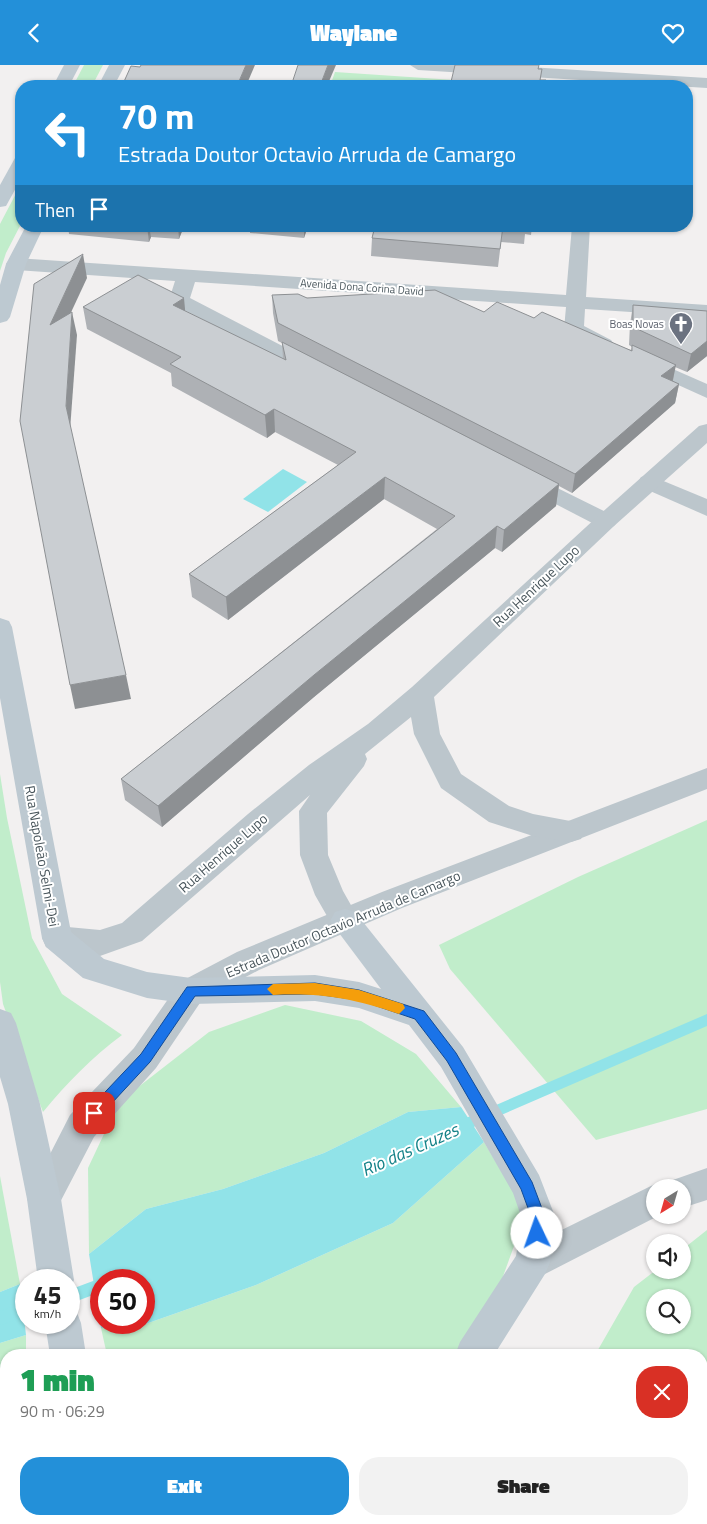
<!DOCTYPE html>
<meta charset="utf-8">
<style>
:root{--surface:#fff;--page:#f2f2f2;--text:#222;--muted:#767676;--accent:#2390d9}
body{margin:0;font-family:"Titillium Web",sans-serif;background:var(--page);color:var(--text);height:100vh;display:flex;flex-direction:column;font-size:19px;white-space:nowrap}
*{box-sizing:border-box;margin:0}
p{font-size:16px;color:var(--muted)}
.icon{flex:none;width:28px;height:28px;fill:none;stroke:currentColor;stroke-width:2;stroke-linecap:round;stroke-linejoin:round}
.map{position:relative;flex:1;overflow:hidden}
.panel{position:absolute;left:0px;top:1284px;width:708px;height:176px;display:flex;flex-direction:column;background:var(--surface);border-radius:20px 20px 0 0;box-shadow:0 1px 4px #0004}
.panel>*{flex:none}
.top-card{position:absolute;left:15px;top:15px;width:678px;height:152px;border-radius:20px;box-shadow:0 1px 4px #0004;background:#2390d9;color:#fff;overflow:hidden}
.needle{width:32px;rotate:217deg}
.fabs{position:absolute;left:646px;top:1114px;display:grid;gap:10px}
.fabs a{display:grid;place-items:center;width:45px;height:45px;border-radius:50%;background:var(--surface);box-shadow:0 1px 4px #0004;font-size:25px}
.speed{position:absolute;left:15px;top:1204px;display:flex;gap:10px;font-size:25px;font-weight:700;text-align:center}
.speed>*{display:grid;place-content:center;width:65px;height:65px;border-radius:50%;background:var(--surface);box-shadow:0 1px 4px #0004;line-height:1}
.speed small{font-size:12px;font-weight:400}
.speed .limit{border:8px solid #d22;background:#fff;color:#111}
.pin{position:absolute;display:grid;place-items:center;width:42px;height:42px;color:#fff;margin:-21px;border-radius:10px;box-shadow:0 2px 8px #0006}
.me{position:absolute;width:55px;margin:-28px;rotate:357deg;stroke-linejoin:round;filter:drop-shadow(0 0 4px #0008)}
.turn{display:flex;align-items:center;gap:18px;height:105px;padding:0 20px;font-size:22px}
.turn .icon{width:65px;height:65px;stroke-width:2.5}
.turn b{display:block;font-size:35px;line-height:42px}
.then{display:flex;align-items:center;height:48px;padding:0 20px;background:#0003;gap:10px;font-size:19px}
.round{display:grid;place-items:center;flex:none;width:52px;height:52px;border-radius:20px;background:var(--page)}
.headline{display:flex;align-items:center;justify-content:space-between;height:85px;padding:0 20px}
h1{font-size:30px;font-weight:800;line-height:38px;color:#1e9e55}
.action{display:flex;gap:10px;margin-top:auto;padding:10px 20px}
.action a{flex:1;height:58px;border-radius:20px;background:var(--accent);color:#fff;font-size:20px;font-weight:800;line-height:58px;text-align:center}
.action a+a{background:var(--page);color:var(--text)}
header{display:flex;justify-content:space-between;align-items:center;height:65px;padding:0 20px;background:var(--accent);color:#fff;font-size:22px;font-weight:800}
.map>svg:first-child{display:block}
</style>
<header><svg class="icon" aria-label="back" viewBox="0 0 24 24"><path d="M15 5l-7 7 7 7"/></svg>Waylane<svg class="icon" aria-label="heart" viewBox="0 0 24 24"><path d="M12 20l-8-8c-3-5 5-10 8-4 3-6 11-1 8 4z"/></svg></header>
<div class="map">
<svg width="707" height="1459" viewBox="0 0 707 1459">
<rect width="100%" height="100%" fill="#f2f0f0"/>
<!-- green -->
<g fill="#c1edcb" fill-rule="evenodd">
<path d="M84,0H103L92,21H73Z"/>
<path d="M335,7L454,15L453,21H330Z"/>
<path d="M21,119V159L6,188L0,206V159Z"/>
<path d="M0,709L7,753L32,873L62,929L122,970C92,992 67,1018 43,1047L3,939L0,917Z"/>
<path d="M707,755V1044L596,1075L450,904L439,880L578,812Z"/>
<path d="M285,940L361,956L416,989L461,1042L408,1047L324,1088L223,1124L146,1144L89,1189L88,1103L119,1037L209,967Z"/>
<path d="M484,1077L526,1148L481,1272L470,1290H107L101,1263L137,1262L256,1220L393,1158Z"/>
<path d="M0,1111L20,1219L0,1227Z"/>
<path d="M707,1165V1459H498L501,1454H701V1290H595L634,1222L656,1205H682L683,1184ZM655,1232H682V1260H655Z"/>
<path d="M26,1270V1290H6V1454H30V1459H0V1278Z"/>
<path d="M143,1454H359L355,1459H144Z"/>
</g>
<!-- water -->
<g fill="#91e3e8" fill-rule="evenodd">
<path d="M283,404L307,417L268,447L243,434Z"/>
<path d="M461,1042L484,1077L393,1158L256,1220L137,1262L101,1263L89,1189L146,1144L223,1124L324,1088L408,1047ZM101,1215H144V1258H101Z"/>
<path d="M20,1219L26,1270L0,1278V1227Z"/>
</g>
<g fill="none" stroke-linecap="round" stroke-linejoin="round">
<!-- stream -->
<g fill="#91e3e8" fill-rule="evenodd">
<path d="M707,949V961L462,1067L457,1069L452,1067L450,1063L452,1059Z"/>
<path d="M101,1213L106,1215H101V1227L69,1239V1225Z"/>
<path d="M26,1238V1252L0,1260V1246Z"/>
</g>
<!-- path -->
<g stroke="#7bc996" stroke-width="4" stroke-dasharray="5 3" stroke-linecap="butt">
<path d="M701,1397L707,1398"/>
<path d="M581,1459L585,1454"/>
</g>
<!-- minor -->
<g fill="#bcc6cc" fill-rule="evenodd">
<path d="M410,0H496L707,13V23L418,5Z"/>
<path d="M572,161H590L586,232L707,240V252L585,244L584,261L611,275L614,279L611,283L604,285L597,283L567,268L564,264L566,242L195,217L190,233L323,302L326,306L323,310L316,312L172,239L169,235L175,216L16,205L9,203L6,199L9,195L16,193L566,230Z"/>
<path d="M641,290L707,319V333L634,300L631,296L634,292Z"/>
<path d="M525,407L614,451L618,456L614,461L606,464L598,461L517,419L514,414L517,409Z"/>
<path d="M649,410L707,434V451L641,422L638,417L641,412Z"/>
<path d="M707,703V724L402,843L259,905L202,935L156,1003L94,1072L56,1145L44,1150L32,1145L27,1134L70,1050L134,983L180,917L237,887L382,827Z"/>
<path d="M707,1103V1135L682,1143V1122H667L670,1116Z"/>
<path d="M655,1119L664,1122H655V1150H660L545,1209L533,1214L521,1209L516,1197L521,1185Z"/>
</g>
<!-- tertiary -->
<path fill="#bcc6cc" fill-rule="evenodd" d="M707,359V378L614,461L434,632L440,669L461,709L509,741L533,749L581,758L585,766L581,774L571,777L533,771L489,757L441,723L414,669L411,652L365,689L367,694L364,701L327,748L328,790L343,826L360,856L355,865L345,868L335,865L315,830L300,790L299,746L310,730L142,876L100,891L57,885L46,882L42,873L46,864L57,861L100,865L122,858L248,749L309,700L368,659L412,622L598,451L699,361Z"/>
<!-- secondary -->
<g fill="#bdc9d1" fill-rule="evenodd">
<path d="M64,0H80L69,21H53Z"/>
<path d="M109,0H125L114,21H98Z"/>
<path d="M21,92V114L6,141L0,142V120L15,93Z"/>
<path d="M26,161H44L26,199L10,252L7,256L0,258V220L6,199Z"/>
<path d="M0,553L9,556L12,562L71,867L104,894L147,907L191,913L315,910L359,917L381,924L330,856L335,847L345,844L355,847L463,982L539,1110L556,1154L550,1197L545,1209L494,1290H455L460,1277L516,1191L522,1154L513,1128L441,1002L409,960L359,943L315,936L191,939L147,933L83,913L46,882L42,873L0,633Z"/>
<path d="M0,944L11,948L16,958L40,1039L61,1134L74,1215L69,1226V1215H38L27,1134L8,1039L0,1012Z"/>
<path d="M69,1243L76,1245L81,1258L86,1290H50L45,1258H69Z"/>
<path d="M70,1454H108L109,1459H71Z"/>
<path d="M348,1454H388L386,1459H346Z"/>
</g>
</g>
<!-- wall -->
<g fill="#aeb1b5">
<path d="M68,161H184L179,174L151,172L149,177L69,169Z"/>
<path d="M250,161H308L304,173L250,168Z"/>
<path d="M375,161H532L531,170L525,169L524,179L501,177L498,202L371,191L372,173Z"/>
<path d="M272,230L484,247L534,253L631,285L632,282L629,280L630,259L633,240L707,246V291L687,307L675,302L673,316L679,319L675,338L572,428L559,421L556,441L502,487L495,483L314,632L162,762L125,735L121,714L437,464L384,434L228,555L192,532L189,509L338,400L275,367L267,373L172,321L171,308L87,264L83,242L185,246L283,294L282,278L278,276L273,248Z"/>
</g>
<!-- shaded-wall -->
<g fill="#8d9093">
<path d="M246,0H255L246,21H237Z"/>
<path d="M328,0H336L327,21H320Z"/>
<path d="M147,161H149L151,172L149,177Z"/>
<path d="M178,161H184L179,174Z"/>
<path d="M304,161H308L304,173Z"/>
<path d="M83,189L87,213L54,284L50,260Z"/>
<path d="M184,233L186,255L173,240Z"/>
<path d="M72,247L77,270L70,365L66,341Z"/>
<path d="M707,276V291L687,307L691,289Z"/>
<path d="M676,300L672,319L661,311Z"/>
<path d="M679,319L675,338L572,428L575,409Z"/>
<path d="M274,344L275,367L267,373L265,350Z"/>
<path d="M385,412L384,434L228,555L226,532Z"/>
<path d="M559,419L556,441L502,487L504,465Z"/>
<path d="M497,461L495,483L314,632L162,762L158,741L314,610Z"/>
<path d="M126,610L131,634L75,644L70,620Z"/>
</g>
<!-- building -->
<g fill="#caced2" stroke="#8d9093">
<path d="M141,0H246L237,21H122L131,1L140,2Z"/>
<path d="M298,0H328L320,21H291Z"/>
<path d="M455,0H539L538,4H542L540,15H546V21H450Z"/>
<path d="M375,161H503L500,184L372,173Z"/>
<path d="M83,189L50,260L72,247L66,341L126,610L70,620L20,356L34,219Z"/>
<path d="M138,210L184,233L173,240L286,295L282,277L559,419L504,465L497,461L314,610L158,741L121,714L455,451L385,412L226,532L189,509L356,387L274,344L265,350L170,299L181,292L83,242Z"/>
<path d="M435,225L484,247L497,237L534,253L542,247L632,286V280L676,300L661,311L679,319L575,409L278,258L272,230L298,229L307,233Z"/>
<path d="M633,240L707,246V276L691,289L633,262Z"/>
</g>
<!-- route -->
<path fill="#1a73e8" stroke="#114b97" d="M315,918L359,925L424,946L456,988L532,1117L546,1154L542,1173L537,1175L532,1173L530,1168L532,1154L521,1124L447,996L415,954L359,935L315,929L195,931L150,997L99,1052L94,1054L90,1052L88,1048L90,1043L141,989L187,922Z"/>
<!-- slow -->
<path fill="#f59e0b" d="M315,918L359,925L403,939L405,943L399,949C351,933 323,928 273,930L267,924L273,919Z"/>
<!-- icons -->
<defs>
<g id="church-pin" transform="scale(1.25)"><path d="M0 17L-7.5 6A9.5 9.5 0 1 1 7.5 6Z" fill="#6b7280" stroke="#fff"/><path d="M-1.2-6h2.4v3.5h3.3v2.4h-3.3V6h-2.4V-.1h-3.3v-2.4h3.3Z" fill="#fff"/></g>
</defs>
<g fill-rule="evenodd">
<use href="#church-pin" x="681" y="259"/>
</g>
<g text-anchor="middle" stroke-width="4" stroke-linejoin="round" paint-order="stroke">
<!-- far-street labels -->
<g font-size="11" fill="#49565c" stroke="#fff">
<text transform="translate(362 222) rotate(4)" y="4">Avenida Dona Corina David</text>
</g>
<!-- far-worship labels -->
<g font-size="11" fill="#5b616d" stroke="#fff" text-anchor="end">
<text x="664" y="263">Boas Novas</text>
</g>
<!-- street labels -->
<g font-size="14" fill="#49565c" stroke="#fff">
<text transform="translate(536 521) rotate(-43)" y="5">Rua Henrique Lupo</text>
<text transform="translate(223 788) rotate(-41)" y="5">Rua Henrique Lupo</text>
<text transform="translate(42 791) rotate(80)" y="5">Rua Napoleão Selmi-Dei</text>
<text transform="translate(343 859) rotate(-23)" y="5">Estrada Doutor Octavio Arruda de Camargo</text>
</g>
<!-- near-water labels -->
<g font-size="18" font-style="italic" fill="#138187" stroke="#fff">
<text transform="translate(410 1085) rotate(-24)" y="6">Rio das Cruzes</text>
</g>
</g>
</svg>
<div class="fabs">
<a><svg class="needle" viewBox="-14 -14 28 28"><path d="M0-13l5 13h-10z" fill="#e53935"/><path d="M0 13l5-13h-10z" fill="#767676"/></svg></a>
<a><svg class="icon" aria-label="sound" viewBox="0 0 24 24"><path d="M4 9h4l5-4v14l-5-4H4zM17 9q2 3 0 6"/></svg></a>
<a><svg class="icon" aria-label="search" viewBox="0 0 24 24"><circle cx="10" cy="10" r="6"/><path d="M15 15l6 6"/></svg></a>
</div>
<div class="speed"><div>45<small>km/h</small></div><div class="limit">50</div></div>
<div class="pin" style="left:94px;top:1048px;background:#d93025"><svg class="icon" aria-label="arrive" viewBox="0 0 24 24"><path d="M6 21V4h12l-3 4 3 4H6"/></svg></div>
<svg class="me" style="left:537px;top:1168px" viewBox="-20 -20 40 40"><circle r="19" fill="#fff"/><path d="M0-13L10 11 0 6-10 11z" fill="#1a73e8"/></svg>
<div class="top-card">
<div class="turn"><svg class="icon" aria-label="left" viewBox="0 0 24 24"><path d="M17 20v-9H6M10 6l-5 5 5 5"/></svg><div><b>70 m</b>Estrada Doutor Octavio Arruda de Camargo</div></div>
<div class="then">Then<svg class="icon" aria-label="arrive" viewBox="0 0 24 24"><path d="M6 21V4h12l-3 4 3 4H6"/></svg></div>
</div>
<section class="panel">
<div class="headline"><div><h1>1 min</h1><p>90 m · 06:29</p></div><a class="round" style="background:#d93025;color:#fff"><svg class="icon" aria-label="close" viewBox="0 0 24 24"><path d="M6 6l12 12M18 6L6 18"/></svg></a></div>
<div class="action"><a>Exit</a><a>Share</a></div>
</section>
</div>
